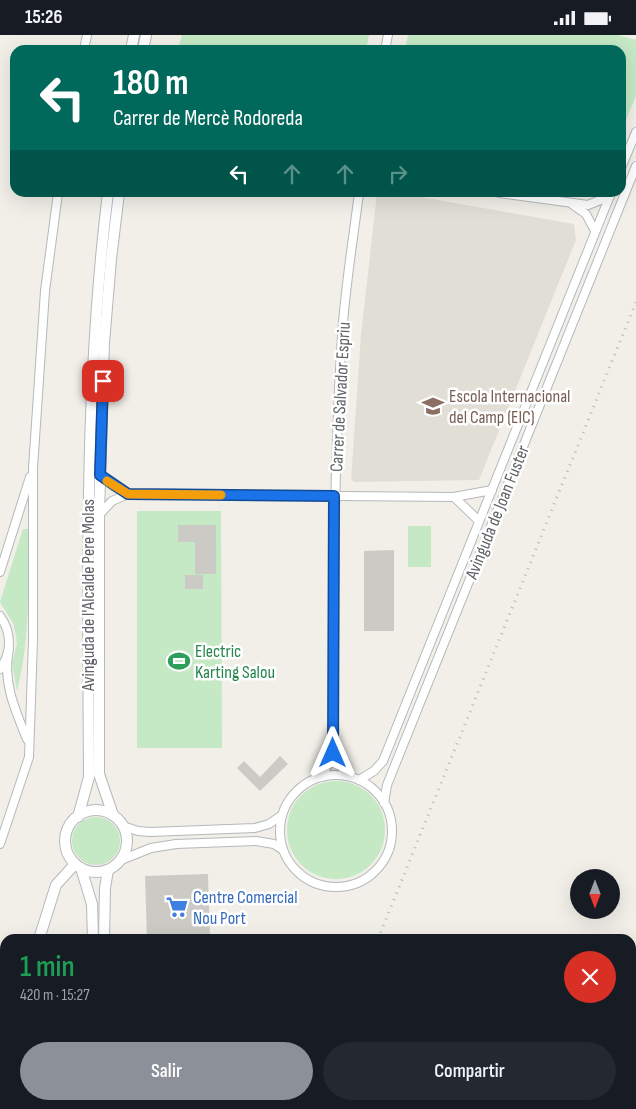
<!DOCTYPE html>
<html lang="es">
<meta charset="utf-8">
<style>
:root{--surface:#171b24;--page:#242831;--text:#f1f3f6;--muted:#9ea1a6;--accent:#8c9099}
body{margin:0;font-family:"Sofia Sans Condensed",sans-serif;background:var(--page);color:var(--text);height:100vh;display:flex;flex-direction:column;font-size:19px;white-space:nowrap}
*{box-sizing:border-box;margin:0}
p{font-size:16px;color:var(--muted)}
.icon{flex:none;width:28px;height:28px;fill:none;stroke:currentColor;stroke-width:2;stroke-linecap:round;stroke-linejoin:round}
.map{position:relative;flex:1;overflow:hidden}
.details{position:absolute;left:0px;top:899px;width:636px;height:176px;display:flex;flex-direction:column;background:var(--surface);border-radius:15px 15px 0 0;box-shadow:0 5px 20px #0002}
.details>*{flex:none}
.top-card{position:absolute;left:10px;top:10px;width:616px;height:152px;border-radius:15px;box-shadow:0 5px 20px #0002;background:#00695c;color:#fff;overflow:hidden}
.needle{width:32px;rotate:180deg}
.buttons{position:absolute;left:570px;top:834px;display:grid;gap:10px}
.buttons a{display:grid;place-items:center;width:50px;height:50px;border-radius:50%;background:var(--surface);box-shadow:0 5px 20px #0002;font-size:25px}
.pin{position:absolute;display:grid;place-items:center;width:42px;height:42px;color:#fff;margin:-21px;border-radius:10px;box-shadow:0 2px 8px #0006}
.me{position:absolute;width:55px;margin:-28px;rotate:0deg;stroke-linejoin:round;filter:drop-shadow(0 0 4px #0008)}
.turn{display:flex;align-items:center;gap:18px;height:105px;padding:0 20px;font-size:22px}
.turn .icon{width:65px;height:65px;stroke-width:2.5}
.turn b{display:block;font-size:35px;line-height:42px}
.lanes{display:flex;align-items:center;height:48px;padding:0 20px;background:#0003;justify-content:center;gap:25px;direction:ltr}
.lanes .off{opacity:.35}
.round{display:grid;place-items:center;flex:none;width:52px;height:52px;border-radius:26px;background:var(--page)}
.headline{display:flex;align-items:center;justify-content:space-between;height:85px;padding:0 20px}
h1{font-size:30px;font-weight:600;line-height:38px;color:#1e9e55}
.button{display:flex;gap:10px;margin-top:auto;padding:10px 20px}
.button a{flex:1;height:58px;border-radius:30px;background:var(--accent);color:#fff;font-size:20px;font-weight:600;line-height:58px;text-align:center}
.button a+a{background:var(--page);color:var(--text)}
.status{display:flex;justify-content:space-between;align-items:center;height:35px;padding:0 25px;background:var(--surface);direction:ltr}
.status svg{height:14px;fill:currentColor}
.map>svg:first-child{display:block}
</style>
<div class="status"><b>15:26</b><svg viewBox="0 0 49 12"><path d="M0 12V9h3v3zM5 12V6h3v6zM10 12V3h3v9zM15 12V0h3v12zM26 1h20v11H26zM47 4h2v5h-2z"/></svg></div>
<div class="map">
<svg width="636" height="1074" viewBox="0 0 636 1074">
<rect width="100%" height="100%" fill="#f1efe8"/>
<!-- education -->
<path fill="#e1ded6" d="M377,158H398L574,189L576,205L479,445L354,447L351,444L361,300Z"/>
<!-- green -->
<g fill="#c5e8c5">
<path d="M182,0H369L366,15H178Z"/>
<path d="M408,0H618L636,5V61L621,97V15H405Z"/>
<path d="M137,476H221L222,713H137Z"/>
<rect x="408" y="491" width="23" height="41"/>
<path d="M23,494H28C28,548 31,602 17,656L12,628L17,609L16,600L13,588L0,567Z"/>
<circle cx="336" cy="795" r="49"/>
<circle cx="96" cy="806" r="24"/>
</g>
<!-- building -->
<g fill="#cccac5">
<path d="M178,490H216V539H195V507H178Z"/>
<path d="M394,515V596H364V516Z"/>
<rect x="185" y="540" width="18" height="14"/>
<path d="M280,721L288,729L260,756L237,733L244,726L260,742Z"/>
<path d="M208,839L210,904H147L145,841Z"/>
<path d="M153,1070H202L200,1074H153Z"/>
</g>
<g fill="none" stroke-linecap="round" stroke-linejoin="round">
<!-- minor casing -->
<g stroke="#b5b8bc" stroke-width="10">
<g id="minor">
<path d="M84,15L87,0"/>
<path d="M385,15L388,0"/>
<path d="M621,133L636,97"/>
<path d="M499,158L588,170L610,161"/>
<path d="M573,170L586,179L595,196"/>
<path d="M128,459L454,462"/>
<path d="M99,480L112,466L128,459L113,451L100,440"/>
<path d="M478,485L454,462L492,455"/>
<path d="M0,537L30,442"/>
<path d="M0,581C12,598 12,617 0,634"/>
<path d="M9,614C2,646 15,675 27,704"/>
<path d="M333,718L347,741"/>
<circle cx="336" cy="796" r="56"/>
<path d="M322,742L333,718C334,579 333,440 342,301C345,253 353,205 359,158"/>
<path d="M359,745L374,736L383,726L611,158"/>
<path d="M384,768L387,750L395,730L636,131"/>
<path d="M123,791L138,796L150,797L255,793L269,789L282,780"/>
<path d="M0,809L29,722L33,605V433L45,256L58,158"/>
<path d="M121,825L151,813L176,809L256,806L274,809L283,815"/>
</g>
</g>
<!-- tertiary casing -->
<g stroke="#b5b8bc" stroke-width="12">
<g id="tertiary">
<path d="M131,15L134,0"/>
<path d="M143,15L146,0"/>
<circle cx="96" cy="806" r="31"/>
<path d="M113,780L99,739V480L104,308L111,224L119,158"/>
<path d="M78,782L89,742C88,547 84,352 108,158"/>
<path d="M81,833L92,869L93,904"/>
<path d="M39,904L56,850L75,829"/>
<path d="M104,904L105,853L108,835"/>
<path d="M0,984L5,975"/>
<path d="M99,1070V1074"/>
<path d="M111,1070V1074"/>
</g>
</g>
<!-- minor -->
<use href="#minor" stroke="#fff" stroke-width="8"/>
<!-- tertiary -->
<use href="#tertiary" stroke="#fff" stroke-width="10"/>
<!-- rail -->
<g stroke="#b6b7b8" stroke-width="3" stroke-dasharray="1 6" stroke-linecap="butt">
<path d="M378,904L636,267"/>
<path d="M299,1074L301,1070"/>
</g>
</g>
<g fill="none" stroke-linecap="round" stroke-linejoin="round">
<!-- route casing -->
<g stroke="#114b97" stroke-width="12">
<path id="route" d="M103,346L100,440L128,459L334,461L333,718"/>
</g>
<!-- route -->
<use href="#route" stroke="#1a73e8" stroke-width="9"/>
<!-- slow -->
<path stroke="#f59e0b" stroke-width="9" d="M107,446L128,459L221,460"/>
</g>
<!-- icons -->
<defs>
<g id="school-bare" transform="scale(1.725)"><path d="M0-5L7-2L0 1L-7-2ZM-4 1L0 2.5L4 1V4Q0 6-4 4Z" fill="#8d6e63" stroke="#fff" stroke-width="2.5" paint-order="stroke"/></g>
<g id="stadium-bare" transform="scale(1.725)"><path d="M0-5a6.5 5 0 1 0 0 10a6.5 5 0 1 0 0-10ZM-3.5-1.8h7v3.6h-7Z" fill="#2e9e5b" stroke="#fff" stroke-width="2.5" paint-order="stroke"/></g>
<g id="supermarket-bare" transform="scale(1.725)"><path d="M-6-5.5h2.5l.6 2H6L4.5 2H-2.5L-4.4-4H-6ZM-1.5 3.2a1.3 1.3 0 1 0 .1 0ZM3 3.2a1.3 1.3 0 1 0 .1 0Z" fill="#3f7fe0" stroke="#fff" stroke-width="2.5" paint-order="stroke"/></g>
</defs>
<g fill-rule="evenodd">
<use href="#school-bare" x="433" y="371"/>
<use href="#stadium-bare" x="179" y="626"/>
<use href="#supermarket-bare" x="177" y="872"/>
</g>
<g text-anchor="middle" stroke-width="5" stroke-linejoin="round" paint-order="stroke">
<!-- education labels -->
<g font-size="18" fill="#785e54" stroke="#fff" text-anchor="start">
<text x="449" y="367">Escola Internacional<tspan x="449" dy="21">del Camp (EIC)</tspan></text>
</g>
<!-- street labels -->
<g font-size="18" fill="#5f6368" stroke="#fff">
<text transform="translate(340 362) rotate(-87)" y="6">Carrer de Salvador Espriu</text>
<text transform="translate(497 477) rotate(-68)" y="6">Avinguda de Joan Fuster</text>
<text transform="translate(88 560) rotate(-90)" y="6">Avinguda de l'Alcalde Pere Molas</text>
</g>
<!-- leisure labels -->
<g font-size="18" fill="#27864d" stroke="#fff" text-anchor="start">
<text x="195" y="622">Electric<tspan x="195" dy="21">Karting Salou</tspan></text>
</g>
<!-- shop labels -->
<g font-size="18" fill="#366cbe" stroke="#fff" text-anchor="start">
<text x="193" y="868">Centre Comercial<tspan x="193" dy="21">Nou Port</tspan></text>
</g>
</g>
</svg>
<div class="buttons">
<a><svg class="needle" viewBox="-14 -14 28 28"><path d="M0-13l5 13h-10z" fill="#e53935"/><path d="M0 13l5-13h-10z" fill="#9ea1a6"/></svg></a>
</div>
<div class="pin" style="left:103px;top:346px;background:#d93025"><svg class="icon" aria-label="arrive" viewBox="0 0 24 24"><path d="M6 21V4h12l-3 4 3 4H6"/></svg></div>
<svg class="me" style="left:333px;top:718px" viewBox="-20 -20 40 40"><path d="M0-17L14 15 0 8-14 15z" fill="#1a73e8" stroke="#fff" stroke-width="4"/></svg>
<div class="top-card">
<div class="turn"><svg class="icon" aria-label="left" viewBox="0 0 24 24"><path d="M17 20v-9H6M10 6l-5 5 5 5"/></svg><div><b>180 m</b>Carrer de Mercè Rodoreda</div></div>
<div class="lanes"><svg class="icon" aria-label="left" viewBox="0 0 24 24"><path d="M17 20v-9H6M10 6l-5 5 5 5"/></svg><svg class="icon off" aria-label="ahead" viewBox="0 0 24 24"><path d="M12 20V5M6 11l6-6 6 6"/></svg><svg class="icon off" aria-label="ahead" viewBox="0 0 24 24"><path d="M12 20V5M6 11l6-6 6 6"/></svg><svg class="icon off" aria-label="right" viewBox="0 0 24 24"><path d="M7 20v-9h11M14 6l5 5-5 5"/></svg></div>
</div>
<section class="details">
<div class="headline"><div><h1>1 min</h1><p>420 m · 15:27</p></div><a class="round" style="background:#d93025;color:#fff"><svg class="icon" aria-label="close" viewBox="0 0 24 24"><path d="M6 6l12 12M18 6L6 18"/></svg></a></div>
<div class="button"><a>Salir</a><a>Compartir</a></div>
</section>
</div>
